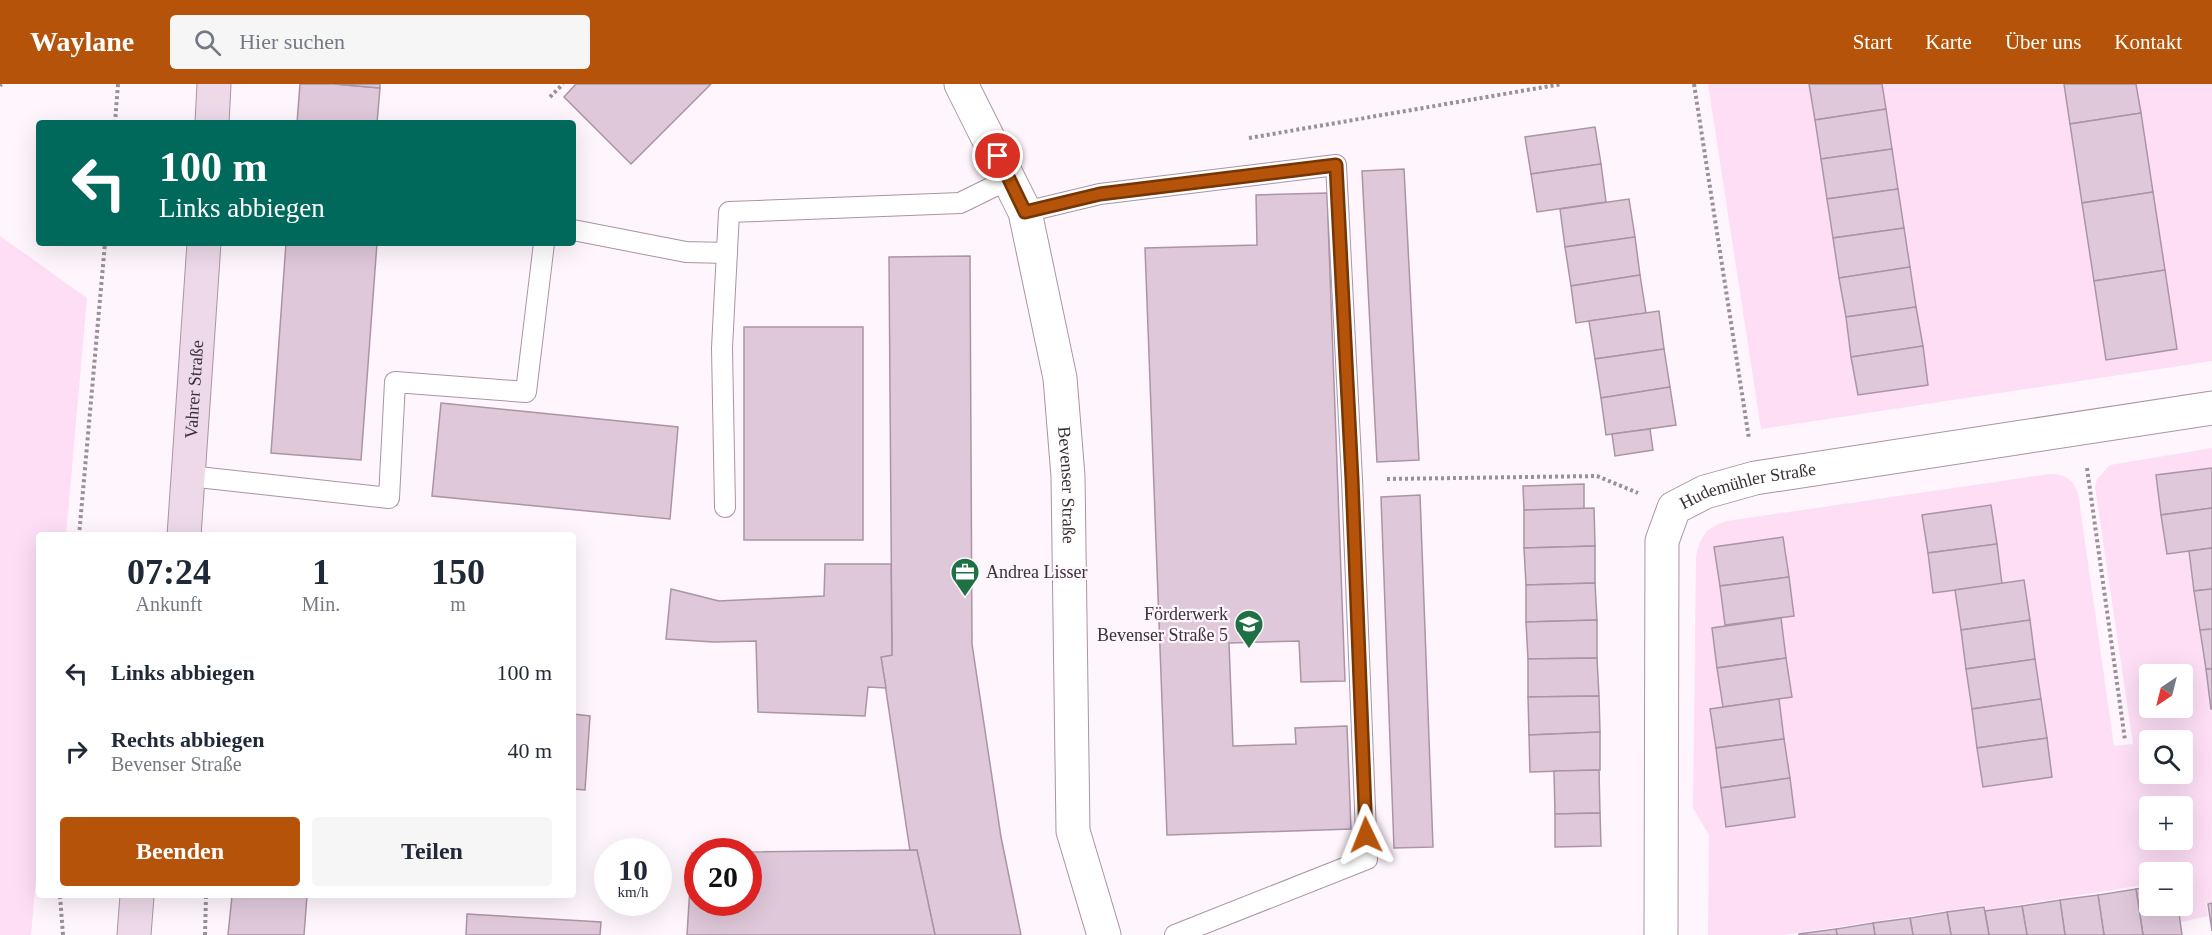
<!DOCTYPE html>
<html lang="de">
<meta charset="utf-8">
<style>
:root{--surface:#fff;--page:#f6f6f7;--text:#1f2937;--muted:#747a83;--accent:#b45309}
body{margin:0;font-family:Georgia,serif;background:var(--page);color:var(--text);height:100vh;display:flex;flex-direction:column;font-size:22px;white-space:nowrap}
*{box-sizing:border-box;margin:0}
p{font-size:20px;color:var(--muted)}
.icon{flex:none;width:33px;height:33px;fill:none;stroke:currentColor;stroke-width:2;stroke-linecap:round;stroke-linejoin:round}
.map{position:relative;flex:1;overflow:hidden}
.drawer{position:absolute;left:36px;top:448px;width:540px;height:366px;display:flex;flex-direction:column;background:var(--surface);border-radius:6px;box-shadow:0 6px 24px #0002}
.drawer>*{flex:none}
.hud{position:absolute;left:36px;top:36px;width:540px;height:126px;border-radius:6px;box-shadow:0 6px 24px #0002;background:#00695c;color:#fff;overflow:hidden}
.needle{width:39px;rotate:215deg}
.controls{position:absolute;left:2139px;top:580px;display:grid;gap:12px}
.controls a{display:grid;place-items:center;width:54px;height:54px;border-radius:6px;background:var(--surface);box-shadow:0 6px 24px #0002;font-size:30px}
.speed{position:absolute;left:594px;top:754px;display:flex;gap:12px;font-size:30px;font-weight:700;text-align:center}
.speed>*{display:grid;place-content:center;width:78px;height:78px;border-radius:50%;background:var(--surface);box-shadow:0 6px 24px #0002;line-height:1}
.speed small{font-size:15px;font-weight:400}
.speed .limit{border:9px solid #d22;background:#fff;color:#111}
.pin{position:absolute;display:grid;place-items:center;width:51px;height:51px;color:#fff;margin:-26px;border:3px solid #fff;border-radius:50%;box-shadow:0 2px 6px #0007}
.me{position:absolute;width:66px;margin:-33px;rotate:358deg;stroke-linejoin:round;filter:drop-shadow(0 0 4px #0008)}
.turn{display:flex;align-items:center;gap:21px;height:126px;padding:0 24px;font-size:27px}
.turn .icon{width:78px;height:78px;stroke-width:2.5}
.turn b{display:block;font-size:42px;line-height:51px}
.eta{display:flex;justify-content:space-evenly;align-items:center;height:102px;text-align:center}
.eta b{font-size:36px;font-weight:700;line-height:42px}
.button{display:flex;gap:12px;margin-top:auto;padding:12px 24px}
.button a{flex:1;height:69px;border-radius:6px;background:var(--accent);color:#fff;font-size:24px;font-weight:700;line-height:69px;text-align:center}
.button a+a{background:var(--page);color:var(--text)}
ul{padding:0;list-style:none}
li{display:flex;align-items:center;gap:18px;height:78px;padding:0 24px}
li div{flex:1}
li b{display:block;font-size:22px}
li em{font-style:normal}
header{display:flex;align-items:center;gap:36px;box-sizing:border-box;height:84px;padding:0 30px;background:var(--accent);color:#fff}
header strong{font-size:28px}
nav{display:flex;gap:33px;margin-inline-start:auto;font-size:21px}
.search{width:420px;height:54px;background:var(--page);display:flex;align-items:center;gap:15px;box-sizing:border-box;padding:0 21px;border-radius:6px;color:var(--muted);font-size:22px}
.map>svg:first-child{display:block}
</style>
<header>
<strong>Waylane</strong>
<div class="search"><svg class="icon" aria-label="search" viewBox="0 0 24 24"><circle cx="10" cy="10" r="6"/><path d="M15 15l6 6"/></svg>Hier suchen</div>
<nav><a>Start</a><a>Karte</a><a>Über uns</a><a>Kontakt</a></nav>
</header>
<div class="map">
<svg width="2212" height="851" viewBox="0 0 2212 851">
<rect width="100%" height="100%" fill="#fff5fc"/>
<!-- green -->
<g fill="#fddef5" fill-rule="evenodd">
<path d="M1708,0H2212V277L1761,345Z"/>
<path d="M0,152L87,214L66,451L39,452V760L31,851H0Z"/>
<path d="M2212,364V818L2206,819L2208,832L2181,838L2179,822H2182V789H2150L2149,800L1986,826L1985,821L1783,851H1708L1709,751L1693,724L1696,474C1699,454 1706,443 1727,437L2050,390C2065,390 2073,395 2078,409L2114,662L2133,660L2095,403L2097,395L2110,381ZM2150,591H2182V624H2150ZM2150,657H2182V690H2150ZM2150,723H2182V756H2150Z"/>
</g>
<!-- building -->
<g fill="#dfc8da" stroke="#aa94a5" stroke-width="1.5">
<path d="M300,0H334L380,4L377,39H297Z"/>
<path d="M334,0H380V4Z"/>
<path d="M576,0H711L631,80L564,13Z"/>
<path d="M1809,0H1882L1886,25L1815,36Z"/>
<path d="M2064,0H2136L2141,29L2070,40Z"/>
<path d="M1886,25L1892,65L1821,75L1815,36Z"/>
<path d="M2141,29L2153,108L2082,119L2070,40Z"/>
<path d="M1595,43L1601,80L1531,90L1525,53Z"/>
<path d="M1892,65L1898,105L1827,115L1821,75Z"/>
<path d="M1601,80L1606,118L1537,128L1531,90Z"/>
<path d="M1404,85L1419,376L1377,378L1362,87Z"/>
<path d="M1898,105L1904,144L1833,154L1827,115Z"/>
<path d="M2153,108L2165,186L2094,197L2082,119Z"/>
<path d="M1327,109L1345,597L1301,598L1299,557L1229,559L1233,662L1296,660L1295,644L1347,642L1351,745L1167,751L1145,164L1257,161L1256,111Z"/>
<path d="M1629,115L1635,153L1565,163L1560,125Z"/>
<path d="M1904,144L1910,183L1839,194L1833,154Z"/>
<path d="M1635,153L1640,191L1571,202L1565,163Z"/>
<path d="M286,159H377L361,376L271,369Z"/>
<path d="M970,172L972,560L1001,753L1021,851H935L917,766L910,767L881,573L892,571L889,173Z"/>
<path d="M1910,183L1916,223L1846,233L1839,194Z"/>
<path d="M2165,186L2177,265L2106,276L2094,197Z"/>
<path d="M1640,191L1646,229L1576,239L1571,202Z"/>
<path d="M1916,223L1923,262L1851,273L1846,233Z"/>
<path d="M1659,227L1664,265L1595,275L1589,237Z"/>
<rect x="744" y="243" width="119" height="213"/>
<path d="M1923,262L1928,301L1858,311L1851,273Z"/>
<path d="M1664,265L1670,303L1601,314L1595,275Z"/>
<path d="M1670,303L1676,341L1606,351L1601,314Z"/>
<path d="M441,319L678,343L670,435L432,412Z"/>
<path d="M1650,345L1653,366L1615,372L1612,350Z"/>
<path d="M2212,384V424L2161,431L2156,391Z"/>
<path d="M1584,400V425L1524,426L1523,402Z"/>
<path d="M1420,411L1433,763L1394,764L1381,413Z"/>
<path d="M1991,421L1997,460L1928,469L1922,431Z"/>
<path d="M1594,424L1595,462L1524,464V426Z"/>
<path d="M2212,424V464L2167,470L2161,431Z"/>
<path d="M1783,453L1789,493L1720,502L1714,463Z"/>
<path d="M1997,460L2002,500L1933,509L1928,469Z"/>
<path d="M1595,462V499L1526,501L1524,464Z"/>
<path d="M2212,464V505L2194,507L2189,467Z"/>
<path d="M825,480H891L892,571L881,573L886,604L868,603L865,632L758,628L756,557L714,558L666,555L671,505L719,517L824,512Z"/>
<path d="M1789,493L1794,532L1725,541L1720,502Z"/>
<path d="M2024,496L2030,536L1961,546L1955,506Z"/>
<path d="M1595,499L1597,536L1526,538V501Z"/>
<path d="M2212,505V545L2200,546L2194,507Z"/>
<path d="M1781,534L1786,574L1717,584L1712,544Z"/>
<path d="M1597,536V574L1528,575L1526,538Z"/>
<path d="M2030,536L2035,575L1966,585L1961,546Z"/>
<path d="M2212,545V585H2206L2200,546Z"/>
<path d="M1597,574L1599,612L1528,613V575Z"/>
<path d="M1786,574L1792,613L1723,623L1717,584Z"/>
<path d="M2035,575L2041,615L1972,625L1966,585Z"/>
<path d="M2206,585H2212V625H2211Z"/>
<path d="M1599,612L1600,648L1529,651L1528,613Z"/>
<path d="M1779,615L1784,655L1716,664L1710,625Z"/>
<path d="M2041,615L2047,654L1977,664L1972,625Z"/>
<path d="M573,630L590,632L585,706L573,705Z"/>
<path d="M1600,648V686L1530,688L1529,651Z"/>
<path d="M2047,654L2052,693L1983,703L1977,664Z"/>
<path d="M1784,655L1790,694L1721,704L1716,664Z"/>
<path d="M1599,686L1600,729L1555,730L1554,687Z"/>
<path d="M1790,694L1795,733L1726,743L1721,704Z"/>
<path d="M1600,729L1601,762L1555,763V730Z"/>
<path d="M917,766L935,851H687L692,769H698V819H748V768Z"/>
<path d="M2150,803V822H2178L2182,851H2143L2136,805Z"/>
<path d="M2136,805L2143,851H2104L2098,811Z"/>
<path d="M2098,811L2104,851H2065L2060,816Z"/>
<path d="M232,812H307L304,851H228Z"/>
<path d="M2060,816L2065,851H2027L2022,822Z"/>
<path d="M2212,819V847L2208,820Z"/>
<path d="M2022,822L2027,851H1989L1985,827Z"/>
<path d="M1984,823L1989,851H1951L1947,828Z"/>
<path d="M1947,828L1951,851H1913L1910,834Z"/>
<path d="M467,830L601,838L600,851H466Z"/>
<path d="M1910,834L1913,851H1875L1873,839Z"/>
<path d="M1873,839L1875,851H1837L1836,845Z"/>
<path d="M1836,845L1837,851H1799V850Z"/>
</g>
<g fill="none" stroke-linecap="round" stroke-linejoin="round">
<!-- service casing -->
<g stroke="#a994a4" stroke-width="22">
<g id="service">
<path d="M1025,128L1100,110L1336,81L1352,395L1367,775L1175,851"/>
<path d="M573,146L686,168L727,169"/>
<path d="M189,392L389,414L395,298L526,308L544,159"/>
<path d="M725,423L722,264L729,128L960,119L1009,95"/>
</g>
</g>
<!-- minor casing -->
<g stroke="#a994a4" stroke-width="35">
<g id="minor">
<path id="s1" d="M961,0L1025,128L1060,294L1068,392L1073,747L1104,851"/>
<path id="s2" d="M1661,851L1662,457L1674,424L1705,408L1755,394L2212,324"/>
</g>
</g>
<!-- secondary casing -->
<g stroke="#a994a4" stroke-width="35">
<g id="secondary">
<path d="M212,39L214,0"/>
<path id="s3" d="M184,452L204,159"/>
<path d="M134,851L137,812"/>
</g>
</g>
<!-- path -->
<g stroke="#9a9198" stroke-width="4" stroke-dasharray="3 3" stroke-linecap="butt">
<path d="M1694,0L1749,355"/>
<path d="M0,2L1,0"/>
<path d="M550,13L563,0"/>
<path d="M115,39L118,0"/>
<path d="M1249,54L1562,0"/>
<path d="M2087,384L2125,656"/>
<path d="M1387,395L1597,392L1638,409"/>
<path d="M79,452L105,159"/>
<path d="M60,812L63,851"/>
<path d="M205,851L206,812"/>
</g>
<!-- service -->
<use href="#service" stroke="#fff" stroke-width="20"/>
<!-- minor -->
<use href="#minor" stroke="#fff" stroke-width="33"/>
<!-- secondary -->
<use href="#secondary" stroke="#edd9e8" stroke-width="33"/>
</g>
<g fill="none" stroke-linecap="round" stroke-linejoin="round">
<!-- route casing -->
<g stroke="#753606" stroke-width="15">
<path id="route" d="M998,72L1025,128L1100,110L1336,81L1352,395L1366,751"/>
</g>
<!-- route -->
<use href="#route" stroke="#b45309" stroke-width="10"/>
</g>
<!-- icons -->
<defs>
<g id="office-pin" transform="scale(1.5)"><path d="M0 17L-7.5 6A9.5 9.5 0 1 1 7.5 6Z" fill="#1d7143" stroke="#fff5fc"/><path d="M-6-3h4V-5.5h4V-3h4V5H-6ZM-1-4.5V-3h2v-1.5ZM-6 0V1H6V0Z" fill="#fff"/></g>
<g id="school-pin" transform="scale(1.5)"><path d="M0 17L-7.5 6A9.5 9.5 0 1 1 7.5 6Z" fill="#1d7143" stroke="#fff5fc"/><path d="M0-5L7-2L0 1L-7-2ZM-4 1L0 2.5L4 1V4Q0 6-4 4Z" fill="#fff"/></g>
</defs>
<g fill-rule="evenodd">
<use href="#office-pin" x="965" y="488"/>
<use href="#school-pin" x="1249" y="540"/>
</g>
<g text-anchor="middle" stroke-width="4.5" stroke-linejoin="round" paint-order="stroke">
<!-- street labels -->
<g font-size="18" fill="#3b3239" stroke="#fff5fc">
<text dy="6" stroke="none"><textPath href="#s3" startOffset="147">Vahrer Straße</textPath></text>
<text dy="6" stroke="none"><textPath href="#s1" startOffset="420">Bevenser Straße</textPath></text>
<text dy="6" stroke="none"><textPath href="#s2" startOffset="507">Hudemühler Straße</textPath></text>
</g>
<!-- poi labels -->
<g font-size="18" fill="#3b3239" stroke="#fff5fc" text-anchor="start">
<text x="986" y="494">Andrea Lisser</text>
<text x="1228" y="536" text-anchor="end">Förderwerk<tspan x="1228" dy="21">Bevenser Straße 5</tspan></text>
</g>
</g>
</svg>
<div class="controls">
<a><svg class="needle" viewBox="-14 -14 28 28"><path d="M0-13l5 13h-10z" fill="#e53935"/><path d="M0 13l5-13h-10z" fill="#747a83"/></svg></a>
<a><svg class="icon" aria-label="search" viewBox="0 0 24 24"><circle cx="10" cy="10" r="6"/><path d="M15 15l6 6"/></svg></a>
<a>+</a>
<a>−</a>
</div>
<div class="speed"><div>10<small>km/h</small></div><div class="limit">20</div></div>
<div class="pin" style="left:998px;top:72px;background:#d93025"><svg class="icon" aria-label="arrive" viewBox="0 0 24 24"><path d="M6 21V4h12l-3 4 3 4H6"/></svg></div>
<svg class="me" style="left:1366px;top:751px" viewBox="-20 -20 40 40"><path d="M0-17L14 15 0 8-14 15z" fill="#b45309" stroke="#fff" stroke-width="4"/></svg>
<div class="hud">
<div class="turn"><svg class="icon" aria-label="left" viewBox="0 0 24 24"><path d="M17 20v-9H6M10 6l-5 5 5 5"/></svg><div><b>100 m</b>Links abbiegen</div></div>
</div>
<section class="drawer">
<div class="eta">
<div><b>07:24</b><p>Ankunft</p></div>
<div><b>1</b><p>Min.</p></div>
<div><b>150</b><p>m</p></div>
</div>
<ul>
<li><svg class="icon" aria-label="left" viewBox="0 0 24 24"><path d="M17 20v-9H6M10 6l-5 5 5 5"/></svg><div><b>Links abbiegen</b></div><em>100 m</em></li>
<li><svg class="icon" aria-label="right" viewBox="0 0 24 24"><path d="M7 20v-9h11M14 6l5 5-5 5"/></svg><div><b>Rechts abbiegen</b><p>Bevenser Straße</p></div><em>40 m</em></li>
</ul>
<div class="button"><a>Beenden</a><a>Teilen</a></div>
</section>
</div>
